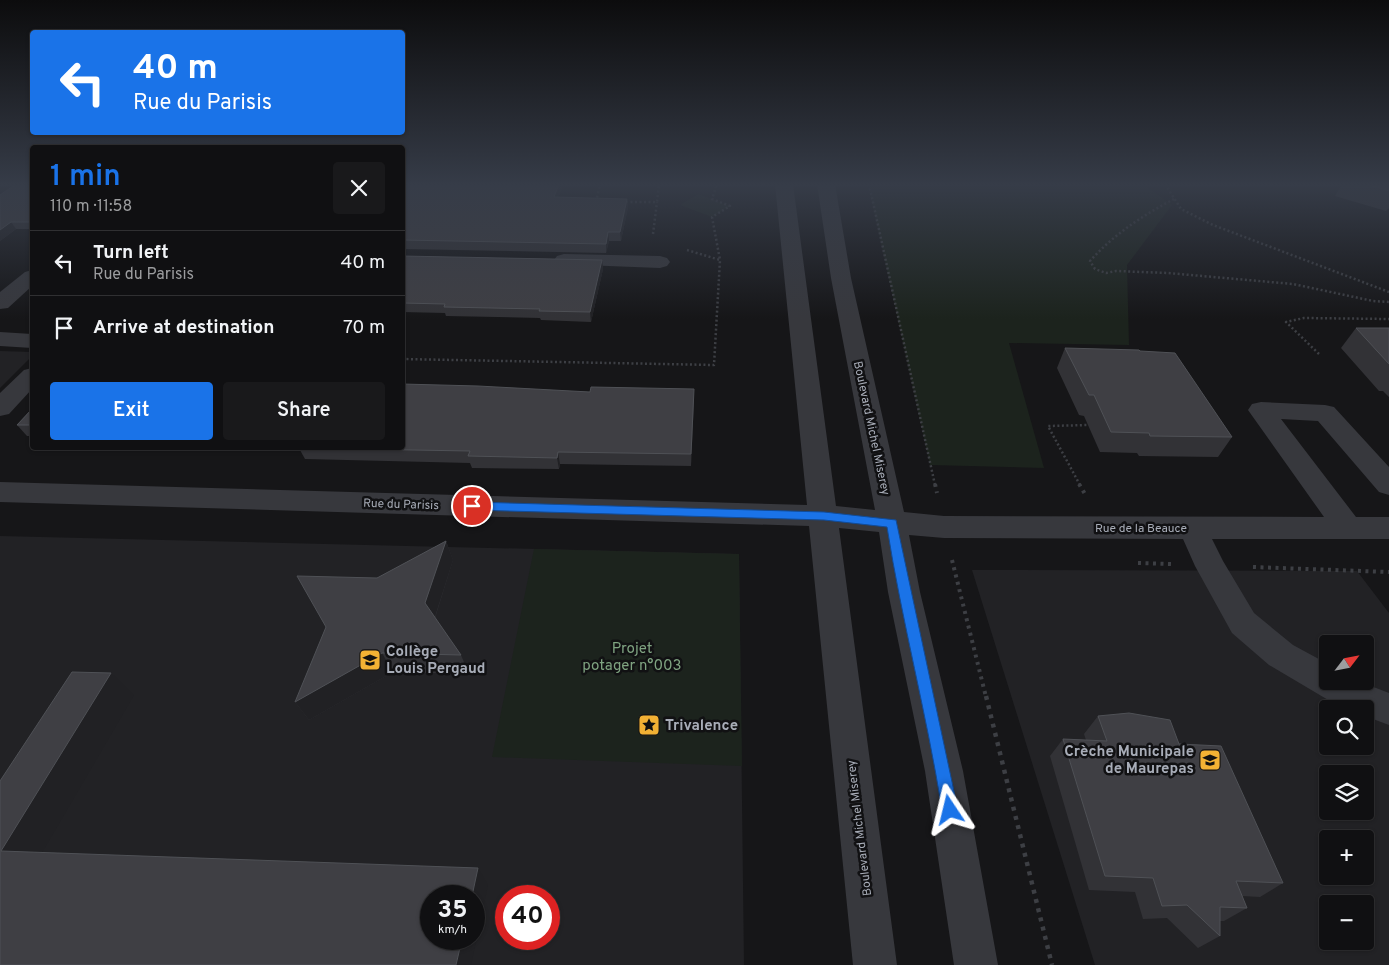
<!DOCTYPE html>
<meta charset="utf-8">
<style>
:root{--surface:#101012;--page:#19191b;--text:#f1f3f6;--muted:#9c9d9f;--line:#303032;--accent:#1a73e8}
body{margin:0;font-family:Overpass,sans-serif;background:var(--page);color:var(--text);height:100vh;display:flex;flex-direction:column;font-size:19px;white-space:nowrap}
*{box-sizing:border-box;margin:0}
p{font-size:16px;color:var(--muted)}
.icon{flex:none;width:28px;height:28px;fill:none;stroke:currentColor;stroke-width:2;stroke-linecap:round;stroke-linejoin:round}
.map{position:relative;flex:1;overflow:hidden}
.side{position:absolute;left:30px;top:145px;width:375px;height:305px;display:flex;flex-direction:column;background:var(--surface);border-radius:5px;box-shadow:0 1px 4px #0004,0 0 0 1px var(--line)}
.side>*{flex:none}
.guide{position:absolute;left:30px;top:30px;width:375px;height:105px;border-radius:5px;box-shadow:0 1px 4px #0004,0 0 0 1px var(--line);background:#1a73e8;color:#fff;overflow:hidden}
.needle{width:32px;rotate:58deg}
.buttons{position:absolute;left:1319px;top:635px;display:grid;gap:10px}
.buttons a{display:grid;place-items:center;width:55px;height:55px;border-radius:5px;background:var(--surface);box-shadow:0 1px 4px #0004,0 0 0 1px var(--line);font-size:25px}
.speed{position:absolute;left:420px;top:885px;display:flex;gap:10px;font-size:25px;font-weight:700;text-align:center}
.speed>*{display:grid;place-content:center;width:65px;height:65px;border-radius:50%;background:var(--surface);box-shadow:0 1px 4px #0004,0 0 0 1px var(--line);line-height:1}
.speed small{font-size:12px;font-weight:400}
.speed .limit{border:8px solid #d22;background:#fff;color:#111}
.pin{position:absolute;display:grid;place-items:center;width:42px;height:42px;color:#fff;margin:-21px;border:2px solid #fff;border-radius:50%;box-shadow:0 1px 5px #0007}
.me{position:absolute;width:55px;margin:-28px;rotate:350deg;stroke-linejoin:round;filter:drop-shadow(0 0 4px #0008)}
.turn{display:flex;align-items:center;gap:18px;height:105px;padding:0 20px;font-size:22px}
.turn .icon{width:65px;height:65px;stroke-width:2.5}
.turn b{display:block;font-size:35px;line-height:42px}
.round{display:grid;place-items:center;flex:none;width:52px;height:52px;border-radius:5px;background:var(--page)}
.overview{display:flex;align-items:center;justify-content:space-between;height:85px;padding:0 20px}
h1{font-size:30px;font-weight:600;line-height:38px;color:var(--accent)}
.cta{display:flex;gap:10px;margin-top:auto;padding:10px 20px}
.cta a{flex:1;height:58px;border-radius:5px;background:var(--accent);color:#fff;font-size:20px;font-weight:600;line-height:58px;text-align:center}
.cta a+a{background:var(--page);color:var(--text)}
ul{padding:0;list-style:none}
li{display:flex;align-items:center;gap:15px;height:65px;padding:0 20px;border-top:1px solid var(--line)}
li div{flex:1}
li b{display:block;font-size:19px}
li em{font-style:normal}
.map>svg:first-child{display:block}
</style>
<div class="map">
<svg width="1389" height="965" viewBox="0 0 1389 965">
<rect width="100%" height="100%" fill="#161618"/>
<!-- built -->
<g fill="#222225" fill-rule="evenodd">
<path d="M0,351L32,352V356L0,388Z"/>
<path d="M0,536L739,554L744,965H0ZM431,896H474V939H431ZM506,896H549V939H506Z"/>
<path d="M972,570L1357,571L1389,613V965H1095ZM1328,644H1365V681H1328ZM1328,709H1365V746H1328ZM1328,774H1365V811H1328ZM1328,839H1365V876H1328ZM1328,904H1365V941H1328Z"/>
</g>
<!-- green -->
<g fill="#1c231d">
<path d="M868,184H1142L1172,205L1127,265L1129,345L1009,343L1044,468L930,465Z"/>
<path d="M698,194L730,206L712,217L680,205Z"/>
<path d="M534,549L739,554L742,766L492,757Z"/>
</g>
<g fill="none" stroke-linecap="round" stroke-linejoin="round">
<!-- path-far2 -->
<g stroke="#3d3f44" stroke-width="2.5" stroke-dasharray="2 2.5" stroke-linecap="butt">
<path d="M869,184L935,485"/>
<path d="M1165,184L1181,209L1213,225L1389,292"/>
<path d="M1174,199C1143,215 1113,235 1090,261L1095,269L1106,273L1116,271L1168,273L1293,284L1373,301L1389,302"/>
<path d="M596,202L600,184"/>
<path d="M626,202H657L659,184"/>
<path d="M653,234L657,202"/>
<path d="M687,250L720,260L712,217L730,206L712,199L717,184"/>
<path d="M1319,354L1286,322L1304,318L1389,319"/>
<path d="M402,359L714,365L720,260"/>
<path d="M1080,485L1048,426L1088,425"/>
</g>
<!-- path-far1 -->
<g stroke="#3d3f44" stroke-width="4" stroke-dasharray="3 4.5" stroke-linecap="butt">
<path d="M935,484L937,493"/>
<path d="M1079,484L1085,494"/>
<path d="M952,560L986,697"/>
<path d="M1138,563L1172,564"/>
<path d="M1253,567L1389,572"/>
</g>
<!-- path -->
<path stroke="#3d3f44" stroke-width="4.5" stroke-dasharray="4 5.5" stroke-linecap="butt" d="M986,696L1052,965"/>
<!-- minor -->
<g fill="#37383d" fill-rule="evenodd">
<path d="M775,184H793L836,506L875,510L831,278L817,184H835L851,278L904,512L944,516L1324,517L1248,410L1252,404L1261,402L1325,405L1334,407L1389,467V495L1379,492L1318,421L1281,419L1356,517H1389V539H1212L1223,561L1254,613L1293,645L1328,664V681H1358L1389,693V725L1365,716V709H1346L1335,704L1269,665L1232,633L1195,566L1183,539L944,538L909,535L920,592L963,771L998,965H954L925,771L888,592L879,532L839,528L897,965H853L809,526L0,502V482L807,505Z"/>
<path d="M564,254L660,256L667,258L670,262L667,266L660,268L557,264L554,260L557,256Z"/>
<path d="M32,270V286L8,308L0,309V292L25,272Z"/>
<path d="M0,332L32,334V348L0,346Z"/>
<path d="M32,368V389L9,414L0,416V393L24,370Z"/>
</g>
</g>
<!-- wall -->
<g fill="#323236">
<path d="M32,184V229H16L0,241V195Z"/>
<path d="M402,184H563L558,198L627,199L628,207L621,241H609L606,253L402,249Z"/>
<path d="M1342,184H1389V208L1386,211L1335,196Z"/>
<path d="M402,256L602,260L603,269L591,322L541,320L540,318L446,316L445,313L402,312Z"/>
<path d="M1356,328H1389V397L1383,391H1379L1341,348Z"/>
<path d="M1065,348L1140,351L1232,437L1218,457L1139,456L1137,453L1100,452L1084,416L1079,415L1057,368Z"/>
<path d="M694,401L691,466L560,464L559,469L472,468L470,463L305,459L300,450L192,448H402Z"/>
<path d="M32,409V436H27L17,425Z"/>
<path d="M446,541L453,560L435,618L461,655L469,674L393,672L309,720L295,702L377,578Z"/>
<path d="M1098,716L1179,744L1283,883L1260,897L1242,896L1247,908L1224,921H1220V936L1198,948L1167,918L1143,919L1135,892L1089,890L1050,756L1063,739L1086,740L1084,734Z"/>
</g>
<!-- shaded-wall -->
<g fill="#212124">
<path d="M559,184H563L556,206L554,197Z"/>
<path d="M627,199L628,207L621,241L620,232Z"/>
<path d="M11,222L16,229L0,241V230Z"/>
<path d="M608,232L609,241L606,253V244Z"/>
<path d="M602,260L603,269L591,322L590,312Z"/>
<path d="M694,389V401L691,466V454Z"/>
<path d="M558,452L560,464L559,469L557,458Z"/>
<path d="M446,541L453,560L433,623L425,603Z"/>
<path d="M382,653L393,672L309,720L295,702Z"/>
<path d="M111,673L134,695L33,868L1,851Z"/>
<path d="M478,868L488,885L471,965H456L462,939H474V896H472Z"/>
</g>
<!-- building -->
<g fill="#3f3f44" stroke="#4f5156">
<path d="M16,184H32V222H11L0,230V195Z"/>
<path d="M402,184H559L554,197L627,199L620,232H608L606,244L402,240Z"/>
<path d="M1366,184H1389V191Z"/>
<path d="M402,256L602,260L590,312L539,311L540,309L444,307L445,304L402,303Z"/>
<path d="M1356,328H1389V364Z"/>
<path d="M1065,348L1139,350L1140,351L1175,353L1232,437L1150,436L1149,433L1111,432L1094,395H1089Z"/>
<path d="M402,384L478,386L590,392L591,387L694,389L691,454L558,452L557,458L468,456L470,451L299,448H402Z"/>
<path d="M32,409V425H17Z"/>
<path d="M446,541L425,603L461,655L382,653L295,702L326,627L297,576L377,578Z"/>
<path d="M72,672L111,673L1,851L478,868L472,896H431V939H462L456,965H0V781Z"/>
<path d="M1129,713L1170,720L1179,744L1221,746L1283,883L1236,881L1247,908L1220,907V936L1187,905L1162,906L1153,878L1105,876L1063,739L1107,741L1098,716Z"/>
</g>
<!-- sky -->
<linearGradient id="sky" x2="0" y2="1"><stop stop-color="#0c0c0d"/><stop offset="0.58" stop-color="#363c48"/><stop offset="1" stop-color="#363c48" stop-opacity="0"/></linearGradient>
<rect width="1389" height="319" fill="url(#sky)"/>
<!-- route -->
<path fill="#1a73e8" stroke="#114b97" d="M472,502L824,512L896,520L958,810L956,816L950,818L944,816L942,810C927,715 902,622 887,527L824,520L472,510L466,506Z"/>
<!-- icons -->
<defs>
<g id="school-square" transform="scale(1.125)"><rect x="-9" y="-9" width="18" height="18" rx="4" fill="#f2b134" stroke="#111113"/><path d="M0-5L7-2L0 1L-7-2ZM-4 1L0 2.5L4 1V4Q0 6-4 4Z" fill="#111"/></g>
<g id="sight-square" transform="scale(1.125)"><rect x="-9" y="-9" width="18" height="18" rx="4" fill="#f2b134" stroke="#111113"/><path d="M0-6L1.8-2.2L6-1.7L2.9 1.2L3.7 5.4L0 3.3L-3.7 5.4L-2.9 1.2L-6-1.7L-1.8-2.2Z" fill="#111"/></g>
</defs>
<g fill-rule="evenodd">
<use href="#school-square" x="370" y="660"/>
<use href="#sight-square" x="649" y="725"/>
<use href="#school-square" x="1210" y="760"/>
</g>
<g text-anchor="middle" stroke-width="5" stroke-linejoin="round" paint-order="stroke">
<!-- street labels -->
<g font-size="12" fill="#a8adb8" stroke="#111113">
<text transform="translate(872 428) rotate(78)" y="4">Boulevard Michel Miserey</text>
<text transform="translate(401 504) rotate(2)" y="4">Rue du Parisis</text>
<text x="1141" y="532">Rue de la Beauce</text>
<text transform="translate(859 828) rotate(-97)" y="4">Boulevard Michel Miserey</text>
</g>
<!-- near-park labels -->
<g font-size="15" fill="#7fa381" stroke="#111113">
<text x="632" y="653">Projet<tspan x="632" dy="17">potager n°003</tspan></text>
</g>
<!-- near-poi labels -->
<g font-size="15" font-weight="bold" fill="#a8adb8" stroke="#111113" text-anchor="start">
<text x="386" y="656">Collège<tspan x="386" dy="17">Louis Pergaud</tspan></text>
<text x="665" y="730">Trivalence</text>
<text x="1194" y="756" text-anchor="end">Crèche Municipale<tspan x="1194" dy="17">de Maurepas</tspan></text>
</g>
</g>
</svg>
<div class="buttons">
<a><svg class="needle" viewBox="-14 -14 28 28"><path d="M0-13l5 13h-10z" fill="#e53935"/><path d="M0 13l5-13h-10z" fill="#9c9d9f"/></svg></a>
<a><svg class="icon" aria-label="search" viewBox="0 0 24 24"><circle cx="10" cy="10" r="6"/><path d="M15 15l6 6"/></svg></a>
<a><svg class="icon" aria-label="layers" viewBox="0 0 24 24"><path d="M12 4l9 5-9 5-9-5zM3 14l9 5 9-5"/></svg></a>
<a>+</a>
<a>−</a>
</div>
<div class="speed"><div>35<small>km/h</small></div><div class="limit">40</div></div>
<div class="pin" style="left:472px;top:506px;background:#d93025"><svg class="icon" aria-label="arrive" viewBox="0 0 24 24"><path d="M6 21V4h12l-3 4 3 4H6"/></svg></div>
<svg class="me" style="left:950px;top:810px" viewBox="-20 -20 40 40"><path d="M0-17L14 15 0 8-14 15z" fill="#1a73e8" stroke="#fff" stroke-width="4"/></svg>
<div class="guide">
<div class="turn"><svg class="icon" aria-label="left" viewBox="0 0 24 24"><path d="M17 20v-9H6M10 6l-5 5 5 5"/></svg><div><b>40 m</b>Rue du Parisis</div></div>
</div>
<section class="side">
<div class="overview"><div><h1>1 min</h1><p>110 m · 11:58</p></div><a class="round"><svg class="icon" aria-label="close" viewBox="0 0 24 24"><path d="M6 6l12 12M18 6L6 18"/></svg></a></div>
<ul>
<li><svg class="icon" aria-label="left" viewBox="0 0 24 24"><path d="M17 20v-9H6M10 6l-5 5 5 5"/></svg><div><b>Turn left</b><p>Rue du Parisis</p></div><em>40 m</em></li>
<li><svg class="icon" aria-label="arrive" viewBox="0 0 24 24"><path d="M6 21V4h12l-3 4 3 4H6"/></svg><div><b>Arrive at destination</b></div><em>70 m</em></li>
</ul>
<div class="cta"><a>Exit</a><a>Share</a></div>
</section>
</div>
